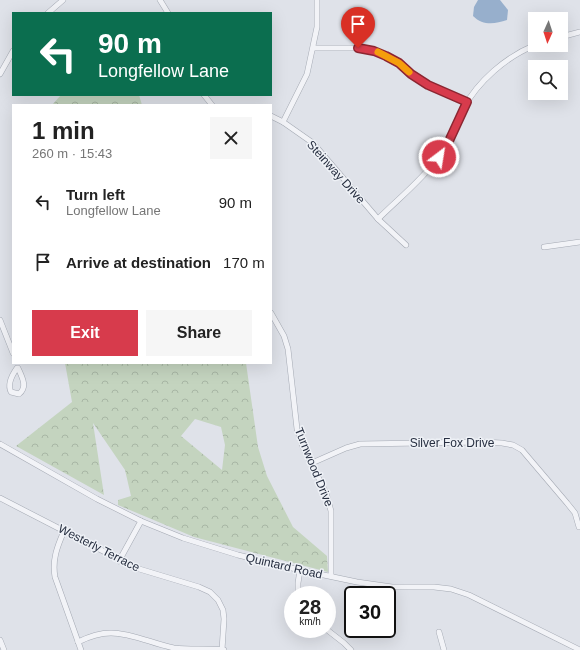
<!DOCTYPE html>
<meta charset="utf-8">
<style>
:root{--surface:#fff;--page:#f6f6f6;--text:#222;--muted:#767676;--accent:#d73b4c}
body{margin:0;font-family:Helvetica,sans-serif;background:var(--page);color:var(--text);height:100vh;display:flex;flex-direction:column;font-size:15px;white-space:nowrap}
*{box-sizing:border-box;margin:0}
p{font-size:13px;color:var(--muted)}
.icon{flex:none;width:22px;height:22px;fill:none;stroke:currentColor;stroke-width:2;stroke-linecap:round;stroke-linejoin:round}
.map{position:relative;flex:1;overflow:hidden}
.panel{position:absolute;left:12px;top:104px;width:260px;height:260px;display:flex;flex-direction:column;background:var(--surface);border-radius:0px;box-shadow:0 4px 16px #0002}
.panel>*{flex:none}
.guide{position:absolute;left:12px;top:12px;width:260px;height:84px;border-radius:0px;box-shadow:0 4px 16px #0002;background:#0b6e4f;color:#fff;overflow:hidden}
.needle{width:26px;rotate:183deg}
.tools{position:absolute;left:528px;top:12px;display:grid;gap:8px}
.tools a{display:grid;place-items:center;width:40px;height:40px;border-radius:0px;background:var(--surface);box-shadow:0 4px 16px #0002;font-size:20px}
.speed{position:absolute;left:284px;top:586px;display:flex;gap:8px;font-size:20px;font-weight:700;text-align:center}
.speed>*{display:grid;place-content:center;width:52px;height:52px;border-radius:50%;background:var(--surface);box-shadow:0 4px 16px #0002;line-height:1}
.speed small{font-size:10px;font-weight:400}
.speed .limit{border:2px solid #111;border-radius:6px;background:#fff;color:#111}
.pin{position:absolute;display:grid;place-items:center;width:34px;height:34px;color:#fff;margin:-41px -17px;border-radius:50% 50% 50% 0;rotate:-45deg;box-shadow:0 0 4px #0007}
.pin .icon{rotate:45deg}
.me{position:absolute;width:44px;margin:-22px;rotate:31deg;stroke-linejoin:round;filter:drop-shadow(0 0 3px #0008)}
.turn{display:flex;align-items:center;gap:14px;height:84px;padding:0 20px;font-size:18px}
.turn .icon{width:52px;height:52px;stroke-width:2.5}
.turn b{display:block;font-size:28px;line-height:34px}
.round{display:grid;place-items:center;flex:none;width:42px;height:42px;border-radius:0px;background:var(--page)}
.head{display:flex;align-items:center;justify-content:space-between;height:68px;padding:0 20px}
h1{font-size:24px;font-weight:600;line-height:30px}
.cta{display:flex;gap:8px;margin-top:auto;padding:8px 20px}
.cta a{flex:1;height:46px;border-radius:0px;background:var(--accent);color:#fff;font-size:16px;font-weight:600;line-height:46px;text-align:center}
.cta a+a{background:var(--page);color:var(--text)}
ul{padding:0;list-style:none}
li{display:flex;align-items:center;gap:12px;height:60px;padding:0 20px}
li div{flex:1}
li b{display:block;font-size:15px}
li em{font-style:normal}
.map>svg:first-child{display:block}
</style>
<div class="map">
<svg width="580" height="650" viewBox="0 0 580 650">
<defs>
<pattern id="forest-crowns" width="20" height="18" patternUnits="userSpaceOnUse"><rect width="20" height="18" fill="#c4d4bf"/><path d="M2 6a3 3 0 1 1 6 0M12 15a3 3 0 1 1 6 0" fill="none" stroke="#a8b6a5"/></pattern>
</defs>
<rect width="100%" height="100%" fill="#dfe2e9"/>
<!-- forest -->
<g fill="url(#forest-crowns)" fill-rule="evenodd">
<path d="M61,95H139L142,105H52Z"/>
<path d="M65,363H246L258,447L267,476L293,527L327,556L328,572L194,537L118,505V500L131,496L125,470L93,423L104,495L16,446L72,402ZM195,419L221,427L225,445L222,470L181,436Z"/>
</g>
<!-- water -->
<path fill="#97afcc" d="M478,0H500L508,10L507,20C495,24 483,26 473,16L474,7Z"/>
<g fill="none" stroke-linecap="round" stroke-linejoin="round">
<!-- minor casing -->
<g stroke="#a4a9b3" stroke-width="6">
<g id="minor">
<path d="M160,0L168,13"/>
<path d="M48,13L63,0"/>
<path d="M561,37L580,32"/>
<path d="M314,48H357L374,51L399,63L411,74L428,85L467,102"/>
<path d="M0,74L13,51"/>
<path d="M204,95L212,105"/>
<path d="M271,116L283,122L313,143L378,219L406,245"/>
<path d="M283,122L307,74L317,27V0"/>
<path d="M378,219C398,199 421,181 438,158C449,143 455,125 463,109C478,81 506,57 535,45"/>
<path d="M544,247L580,242"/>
<path d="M271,313L284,336L288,349L297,429L303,447L326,493L331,511V576"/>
<path d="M0,320L13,353"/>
<path d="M17,368H18C22,377 28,387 19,394L11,392C7,384 12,375 17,368Z"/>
<path d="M0,444L97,499L141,521L183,538L238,555L300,570L357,582L392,587H434L451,589L469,595L580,650"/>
<path d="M312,463L346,448L360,444L483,442L502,443L513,445L522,450L567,503L575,513L579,527"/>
<path d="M0,498L136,568L199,587L210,592L218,600L223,610L224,619L222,650"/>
<path d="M64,531C57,547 52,560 55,577L81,650"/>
<path d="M119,561L141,521"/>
<path d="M298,595V583L300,570"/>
<path d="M326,629L344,643L351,650"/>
<path d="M439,632L444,650"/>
<path d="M0,640L4,650"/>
<path d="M78,642C88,637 99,633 111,633C132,633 153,644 174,648C190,650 207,648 224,650"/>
</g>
</g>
<!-- minor -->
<use href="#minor" stroke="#f2f3f7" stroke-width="5"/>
</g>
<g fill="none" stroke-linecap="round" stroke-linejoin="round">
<!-- route casing -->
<g stroke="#8c2631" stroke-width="10">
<path id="route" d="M358,48L374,51L386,56L399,63L411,74L428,85L467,102L449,141L439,157"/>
</g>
<!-- route -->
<use href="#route" stroke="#d73b4c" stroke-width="7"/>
<!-- slow -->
<path stroke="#f59e0b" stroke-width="7" d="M378,52L399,63L409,72"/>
</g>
<g text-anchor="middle" stroke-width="3" stroke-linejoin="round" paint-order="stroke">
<!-- street labels -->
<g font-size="12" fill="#272f41" stroke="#eef1f6">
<text transform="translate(336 172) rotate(48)" y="4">Steinway Drive</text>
<text x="452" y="447">Silver Fox Drive</text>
<text transform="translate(314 467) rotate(68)" y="4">Turnwood Drive</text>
<text transform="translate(99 548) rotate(27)" y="4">Westerly Terrace</text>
<text transform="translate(284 566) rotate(13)" y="4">Quintard Road</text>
</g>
</g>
</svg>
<div class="tools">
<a><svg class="needle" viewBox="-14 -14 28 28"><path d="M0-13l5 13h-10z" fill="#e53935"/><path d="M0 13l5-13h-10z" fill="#767676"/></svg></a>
<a><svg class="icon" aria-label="search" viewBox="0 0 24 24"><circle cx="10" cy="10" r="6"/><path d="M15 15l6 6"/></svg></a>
</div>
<div class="speed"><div>28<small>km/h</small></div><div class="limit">30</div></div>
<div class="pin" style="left:358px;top:48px;background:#d93025"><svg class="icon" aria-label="arrive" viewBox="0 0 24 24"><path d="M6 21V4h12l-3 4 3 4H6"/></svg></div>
<svg class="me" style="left:439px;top:157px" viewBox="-20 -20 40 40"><circle r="17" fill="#d73b4c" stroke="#fff" stroke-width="3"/><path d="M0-11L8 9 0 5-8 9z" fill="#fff"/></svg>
<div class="guide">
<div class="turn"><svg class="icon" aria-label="left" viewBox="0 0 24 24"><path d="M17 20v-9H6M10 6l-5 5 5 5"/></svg><div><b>90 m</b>Longfellow Lane</div></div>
</div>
<section class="panel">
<div class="head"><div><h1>1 min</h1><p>260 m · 15:43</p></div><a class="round"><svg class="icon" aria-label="close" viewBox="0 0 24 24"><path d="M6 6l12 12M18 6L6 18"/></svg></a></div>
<ul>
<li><svg class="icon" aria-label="left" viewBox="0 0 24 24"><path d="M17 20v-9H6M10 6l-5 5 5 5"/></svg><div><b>Turn left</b><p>Longfellow Lane</p></div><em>90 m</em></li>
<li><svg class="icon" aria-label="arrive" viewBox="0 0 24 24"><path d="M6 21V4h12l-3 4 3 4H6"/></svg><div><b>Arrive at destination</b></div><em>170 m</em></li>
</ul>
<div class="cta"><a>Exit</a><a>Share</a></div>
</section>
</div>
